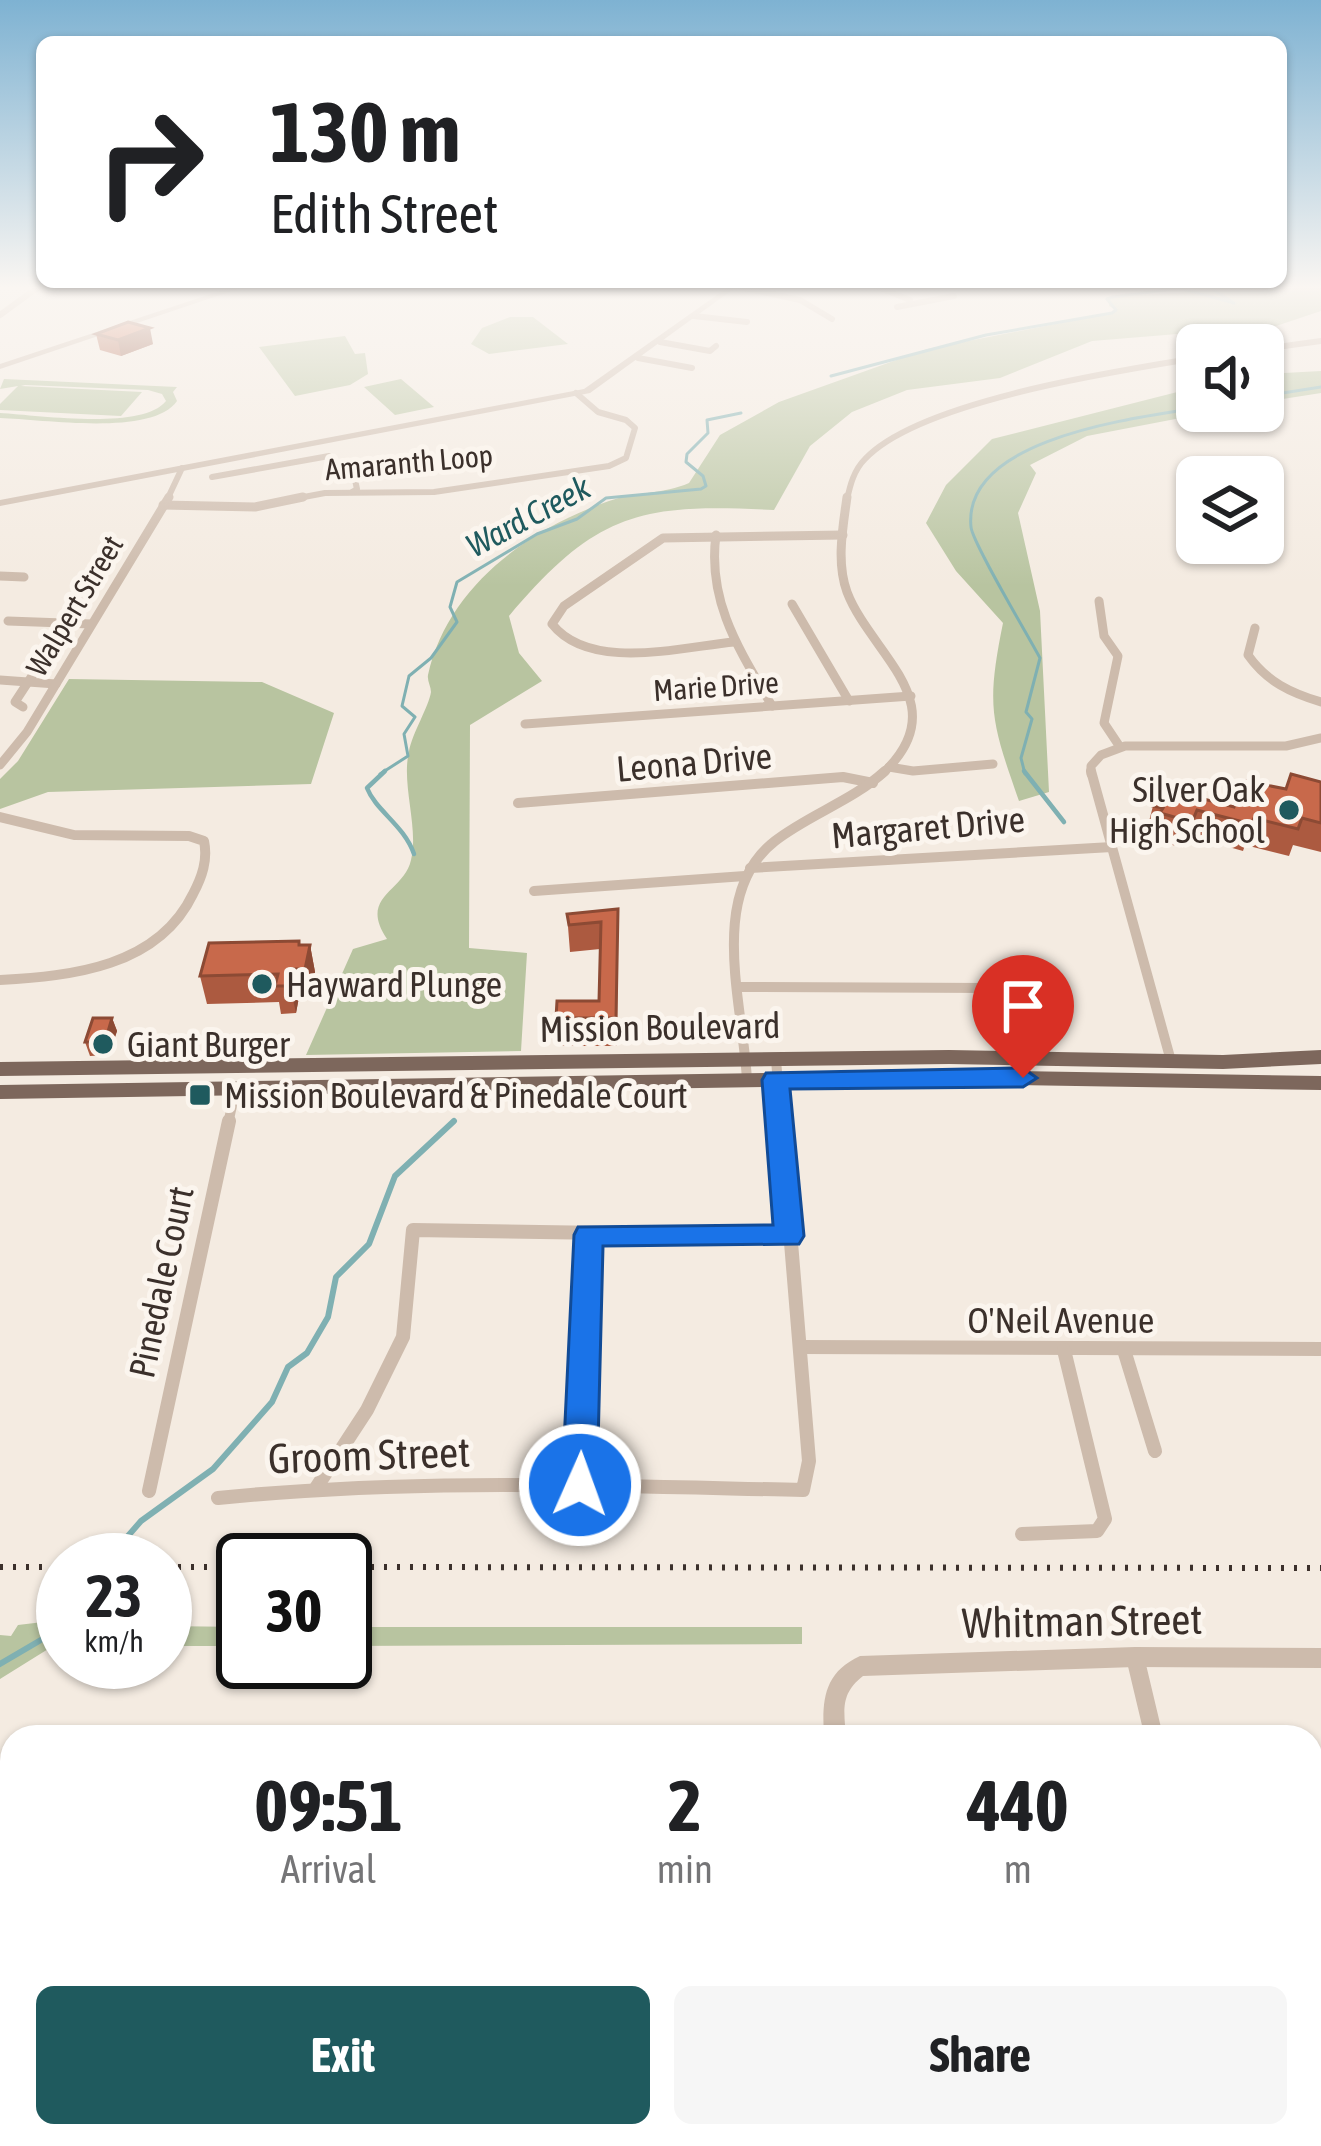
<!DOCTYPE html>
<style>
:root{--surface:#fff;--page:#f6f6f6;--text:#202124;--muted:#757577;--accent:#1f5a5e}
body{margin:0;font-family:"Asap Condensed",sans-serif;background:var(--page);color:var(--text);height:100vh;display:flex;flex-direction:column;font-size:45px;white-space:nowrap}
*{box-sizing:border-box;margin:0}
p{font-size:39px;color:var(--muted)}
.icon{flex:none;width:66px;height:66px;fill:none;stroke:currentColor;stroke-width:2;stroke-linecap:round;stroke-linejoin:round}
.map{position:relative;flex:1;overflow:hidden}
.side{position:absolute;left:0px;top:1725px;width:1323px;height:423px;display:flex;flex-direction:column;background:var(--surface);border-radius:36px 36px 0 0;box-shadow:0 3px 9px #0004}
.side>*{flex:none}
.banner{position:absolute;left:36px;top:36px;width:1251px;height:252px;border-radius:18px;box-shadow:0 3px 9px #0004;background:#fff;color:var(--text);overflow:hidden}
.controls{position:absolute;left:1176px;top:324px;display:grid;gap:24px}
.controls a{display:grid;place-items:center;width:108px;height:108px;border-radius:18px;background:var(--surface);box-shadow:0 3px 9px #0004;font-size:60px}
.speed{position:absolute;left:36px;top:1533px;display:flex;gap:24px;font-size:60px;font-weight:700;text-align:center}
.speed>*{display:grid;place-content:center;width:156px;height:156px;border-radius:50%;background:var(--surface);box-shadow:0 3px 9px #0004;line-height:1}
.speed small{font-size:30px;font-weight:400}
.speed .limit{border:6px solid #111;border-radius:18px;background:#fff;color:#111}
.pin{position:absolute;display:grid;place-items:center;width:102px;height:102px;color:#fff;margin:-123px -51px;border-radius:50% 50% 50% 0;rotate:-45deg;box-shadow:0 0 12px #0007}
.pin .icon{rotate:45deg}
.me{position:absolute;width:132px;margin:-66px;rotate:2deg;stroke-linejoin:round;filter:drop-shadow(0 0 9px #0008)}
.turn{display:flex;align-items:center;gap:42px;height:252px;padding:0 36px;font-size:54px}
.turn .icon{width:156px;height:156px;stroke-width:2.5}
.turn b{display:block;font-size:84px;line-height:102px}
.eta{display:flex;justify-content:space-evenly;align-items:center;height:204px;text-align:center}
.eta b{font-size:72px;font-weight:700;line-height:84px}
.cta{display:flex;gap:24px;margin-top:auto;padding:24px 36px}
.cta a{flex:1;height:138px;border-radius:18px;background:var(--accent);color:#fff;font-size:48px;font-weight:700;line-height:138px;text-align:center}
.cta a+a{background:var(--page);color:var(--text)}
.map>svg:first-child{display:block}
</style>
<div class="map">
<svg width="1321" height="2146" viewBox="0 0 1321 2146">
<rect width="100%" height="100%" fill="#f4ebe1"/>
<!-- green -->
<g fill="#b8c4a0">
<path d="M1202,285H1321V311L1276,326L1092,341L1000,378L907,390L852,412L810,446L774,510C643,503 597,511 509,616L519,653L542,681L470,725L469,948L527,953L521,1051L306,1055L353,949L387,939C358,896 404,892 411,860C419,827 401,785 409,751C412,734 429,706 431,692C431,686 427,681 428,675C447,589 525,530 609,501C635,492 664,494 689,483L720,435L779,402L927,349L1112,313L1116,310L1109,306L1110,297L1187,292Z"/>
<path d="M510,317H533L568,344L489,354L471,344L482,328Z"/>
<path d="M345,336L355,354L365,353L368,374L350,385L295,396L259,347Z"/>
<path d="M1321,371V393L1263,402V374Z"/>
<path d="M4,379L177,387L173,392L177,401C152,437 42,419 0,418V413C38,415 142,431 166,401L162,394L148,390L25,385L21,386L142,392L121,416L0,410V404L18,386L0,389Z"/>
<path d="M401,379L434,407L395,415L364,387Z"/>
<path d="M1197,387V411H1217L1087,436L1030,465L1036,473L1018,513L1040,611L1049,792L1019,801C991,721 986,707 1003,623L956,571L926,523L946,485L992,439Z"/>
<path d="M69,679L262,682L334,713L311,784L48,792L0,809V779L18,761Z"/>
<path d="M43,1622L63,1623V1646H53L0,1679V1635L11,1636L18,1625Z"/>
<path d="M165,1626L243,1627V1646H165Z"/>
<path d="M345,1627H802V1644L345,1646Z"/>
</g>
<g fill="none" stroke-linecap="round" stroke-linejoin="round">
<!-- stream-far2 -->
<g stroke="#7fb0b2" stroke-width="3">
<path d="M831,376L986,335L1112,313L1116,310L1107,299L1113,297L1180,288L1234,303L1206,285"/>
<path d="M1263,396L1321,387"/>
<path d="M380,774L408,756L404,734L415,717L402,706L409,676L431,658L457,622L450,607L457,582L537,534L577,519L606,498L701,489L706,486L703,476L686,462L687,454L708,433L707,420L741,413"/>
<path d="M1025,774L1021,758L1032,719L1026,712L1040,658C1029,637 972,542 971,527C962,438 1135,418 1197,408"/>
</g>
<!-- stream-far1 -->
<g stroke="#7fb0b2" stroke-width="4.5">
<path d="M385,771L367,788C376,811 404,825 414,854"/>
<path d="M1024,771L1064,822"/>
<path d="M451,1124L454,1121"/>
</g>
<!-- stream -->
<g stroke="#7fb0b2" stroke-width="6">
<path d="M107,1560L141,1521L213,1469L272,1402L288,1367L307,1353L328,1317L336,1277L369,1244L395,1176L454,1121"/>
<path d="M0,1664L63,1627"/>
</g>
<!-- minor-far4 -->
<g stroke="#cdbbac" stroke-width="6">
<path d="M873,285L910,300"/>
<path d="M735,286L800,300L832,319"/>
<path d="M897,307L954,296"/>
<path d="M0,315L41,285"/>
<path d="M694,316L747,322"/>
<path d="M660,342L710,351L716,346"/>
<path d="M1263,349L1321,341"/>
<path d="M638,358L692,368"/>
<path d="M212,477L329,456L355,480L357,489L352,492"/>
<path d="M167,500L182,468"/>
<path d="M288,500L325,493L434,492L609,466L626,458L635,428L626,420L598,412L576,393"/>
<path d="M847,500C850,485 854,470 865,459C919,401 1117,371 1197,358"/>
</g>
<!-- minor-far3 -->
<g stroke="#cdbbac" stroke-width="9">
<path d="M847,497C843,527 836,562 847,592C871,655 958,704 882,774"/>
<path d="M163,505L255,507L303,497"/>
<path d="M716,535C707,602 740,651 772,706"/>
<path d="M0,576L24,577"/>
<path d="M1099,601L1104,636L1118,656L1104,723L1120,747"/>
<path d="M792,604L849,701"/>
<path d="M8,621L91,624"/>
<path d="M1255,628L1248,655C1267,682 1291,693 1321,702"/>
<path d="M734,642C681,647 590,672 552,624L564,606L663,538L843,535"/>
<path d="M0,680L56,684"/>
<path d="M23,707L15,702L66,624"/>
<path d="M525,724L911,696"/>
<path d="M0,765L27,732L169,497"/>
<path d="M889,767L913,771L993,764"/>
<path d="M1091,774V766L1101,755L1125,746H1286L1321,738"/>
</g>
<!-- minor-far2 -->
<g stroke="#cdbbac" stroke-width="10">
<path d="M1091,771L1171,1061"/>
<path d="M518,803L843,777L873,783"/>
<path d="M0,817L74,835L189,836L204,841C208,860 202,877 193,894C158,967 72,976 0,980"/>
<path d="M750,868L1112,847"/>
<path d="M534,891L745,876"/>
<path d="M741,987L991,988"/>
<path d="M776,1059L781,1124"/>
<path d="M747,1081C744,1008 706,894 775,841C810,814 852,801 885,771"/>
<path d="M228,1124L236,1087"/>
</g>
<!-- minor-far1 -->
<g stroke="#cdbbac" stroke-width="14">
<path d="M800,1347L1321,1349"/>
<path d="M1124,1350L1155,1451"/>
<path d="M580,1485L589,1235"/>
<path d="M316,1488L367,1410L403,1337L413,1230L789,1236"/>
<path d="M149,1491L229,1121"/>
<path d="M218,1498C412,1478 608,1486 803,1490L809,1461L781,1121"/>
<path d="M1022,1534L1097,1531L1105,1519L1064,1350"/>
</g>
<!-- minor -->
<g stroke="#cdbbac" stroke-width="18">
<path d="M1135,1657L1154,1737"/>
<path d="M1311,1939H1321"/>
<path d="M479,2136V2146"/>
<path d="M870,2136L871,2146"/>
<path d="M1247,2136L1249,2146"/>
<path d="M50,2146L54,2136"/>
</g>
<!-- tertiary -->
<g fill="#cdbbac" fill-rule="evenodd">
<path d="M238,285H250L0,369V364Z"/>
<path d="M731,285H739L590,393L0,506V500L584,389Z"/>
<path d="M1135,1647L1321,1648V1668L1135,1667L863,1676C840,1694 844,1710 846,1737H824C822,1701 823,1673 860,1656Z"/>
<path d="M0,2042L12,2043V2067L0,2066Z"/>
</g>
<!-- primary -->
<g fill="#7d675c" fill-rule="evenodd">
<path d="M949,1050L1223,1055L1321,1050V1064L1223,1069L949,1064L0,1076V1062Z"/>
<path d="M948,1070L1321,1076V1090L948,1084L0,1099V1085Z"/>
</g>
<!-- rail -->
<g stroke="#3b302b" stroke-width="6" stroke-dasharray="3 10" stroke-linecap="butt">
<path d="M0,1567H63"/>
<path d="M165,1567H243"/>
<path d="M345,1567L1321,1568"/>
</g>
</g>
<!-- wall -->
<g fill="#ac5a40">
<path d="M96,334L153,344L121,356L100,350Z"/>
<path d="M1321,782V852L1293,845L1289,856L1245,845L1243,851L1190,836L1184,848L1153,840L1155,835L1146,833L1153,806L1234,807L1286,789Z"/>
<path d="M618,909L617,1046H558L556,1018L599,1001L600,949L570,952L567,914Z"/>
<path d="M300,945H310L315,972L310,996L299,997L296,1013L281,1014L279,1002L207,1004L200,976Z"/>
<path d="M112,1018L117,1031L109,1055L90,1056L85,1042Z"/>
</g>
<!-- shaded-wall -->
<g fill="#8c4a34">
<path d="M150,328L153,344L121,356L118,340Z"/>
<path d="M299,941L305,968L310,945L315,972L310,996Z"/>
<path d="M294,969L299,997L296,1013L290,986Z"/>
<path d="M112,1018L117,1031L109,1055L105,1042Z"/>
</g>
<!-- building -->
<g fill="#c8694b" stroke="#8c4a34" stroke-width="3">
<path d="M128,322L150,328L118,340L96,334Z"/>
<path d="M1291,774L1321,782V823L1302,818L1298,829L1254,818L1251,824L1197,810L1192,822L1160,813L1163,808L1153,806L1162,788L1234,807L1245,781L1286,789Z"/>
<path d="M618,909L616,1018H556L557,1001H599L601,922L569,925L567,914Z"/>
<path d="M299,941V945H310L305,969H294L290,986H275L278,974L200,976L209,943Z"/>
<path d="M93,1018H112L105,1042H85Z"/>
</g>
<!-- sky -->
<linearGradient id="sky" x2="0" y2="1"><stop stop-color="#7eb2d2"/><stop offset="0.49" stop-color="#faf6f2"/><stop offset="1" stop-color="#faf6f2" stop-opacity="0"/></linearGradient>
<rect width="1321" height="586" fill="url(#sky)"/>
<!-- route -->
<path fill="#1a73e8" stroke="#114b97" stroke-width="3" d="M1023,1068L1037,1078L1023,1087L790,1089L804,1236L799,1244L603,1246L597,1485L592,1496L580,1501L567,1496L562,1485L574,1235L578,1227L773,1225L762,1080L766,1073Z"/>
<!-- markers -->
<g fill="#1f5a5e" stroke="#fbf5ee" stroke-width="4.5">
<circle cx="1289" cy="810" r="12"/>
<circle cx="262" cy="984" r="12"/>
<circle cx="103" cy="1044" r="12"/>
<rect x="188" y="1083" width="24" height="24" rx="6"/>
</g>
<g text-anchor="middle" stroke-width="10" stroke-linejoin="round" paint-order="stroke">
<!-- far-street labels -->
<g font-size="30" fill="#3b302b" stroke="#fbf5ee">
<text transform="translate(409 463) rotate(-5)" y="10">Amaranth Loop</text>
<text transform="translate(75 606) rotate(-59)" y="10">Walpert Street</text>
<text transform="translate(716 687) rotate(-4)" y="10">Marie Drive</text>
</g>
<!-- far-water labels -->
<g font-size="33" font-style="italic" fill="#1f5a5e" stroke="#fbf5ee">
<text transform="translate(528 516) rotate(-28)" y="12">Ward Creek</text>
</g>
<!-- street labels -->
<g font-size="36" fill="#3b302b" stroke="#fbf5ee">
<text transform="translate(694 762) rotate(-5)" y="13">Leona Drive</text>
<text transform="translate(928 827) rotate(-5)" y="13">Margaret Drive</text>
<text transform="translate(660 1027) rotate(-1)" y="13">Mission Boulevard</text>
<text transform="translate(161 1282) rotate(-78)" y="13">Pinedale Court</text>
<text x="1061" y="1333">O'Neil Avenue</text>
</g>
<!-- poi labels -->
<g font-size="36" fill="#3b302b" stroke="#fbf5ee" text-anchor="start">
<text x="1265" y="802" text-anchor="end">Silver Oak<tspan x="1265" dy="41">High School</tspan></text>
<text x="286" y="997">Hayward Plunge</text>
<text x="127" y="1057">Giant Burger</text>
<text x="224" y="1108">Mission Boulevard &amp; Pinedale Court</text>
</g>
<!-- near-street labels -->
<g font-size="42" fill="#3b302b" stroke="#fbf5ee">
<text transform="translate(369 1455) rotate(-2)" y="15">Groom Street</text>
<text transform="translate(1082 1621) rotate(-1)" y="15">Whitman Street</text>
</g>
</g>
</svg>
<div class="controls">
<a><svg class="icon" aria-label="sound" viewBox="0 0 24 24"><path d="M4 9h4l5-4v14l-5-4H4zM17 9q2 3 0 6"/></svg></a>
<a><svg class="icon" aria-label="layers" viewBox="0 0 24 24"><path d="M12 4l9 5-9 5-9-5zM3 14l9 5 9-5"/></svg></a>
</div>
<div class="speed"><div>23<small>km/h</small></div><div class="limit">30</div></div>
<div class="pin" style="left:1023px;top:1078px;background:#d93025"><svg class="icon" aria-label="arrive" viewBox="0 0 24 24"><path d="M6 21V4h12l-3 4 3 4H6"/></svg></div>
<svg class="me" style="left:580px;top:1485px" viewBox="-20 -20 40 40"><circle r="17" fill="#1a73e8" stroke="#fff" stroke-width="3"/><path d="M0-11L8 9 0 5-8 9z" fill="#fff"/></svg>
<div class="banner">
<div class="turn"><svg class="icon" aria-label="right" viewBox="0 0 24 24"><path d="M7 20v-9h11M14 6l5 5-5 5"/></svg><div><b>130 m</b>Edith Street</div></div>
</div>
<section class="side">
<div class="eta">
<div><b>09:51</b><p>Arrival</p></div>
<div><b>2</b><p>min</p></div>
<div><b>440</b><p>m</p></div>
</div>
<div class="cta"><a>Exit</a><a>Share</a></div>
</section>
</div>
